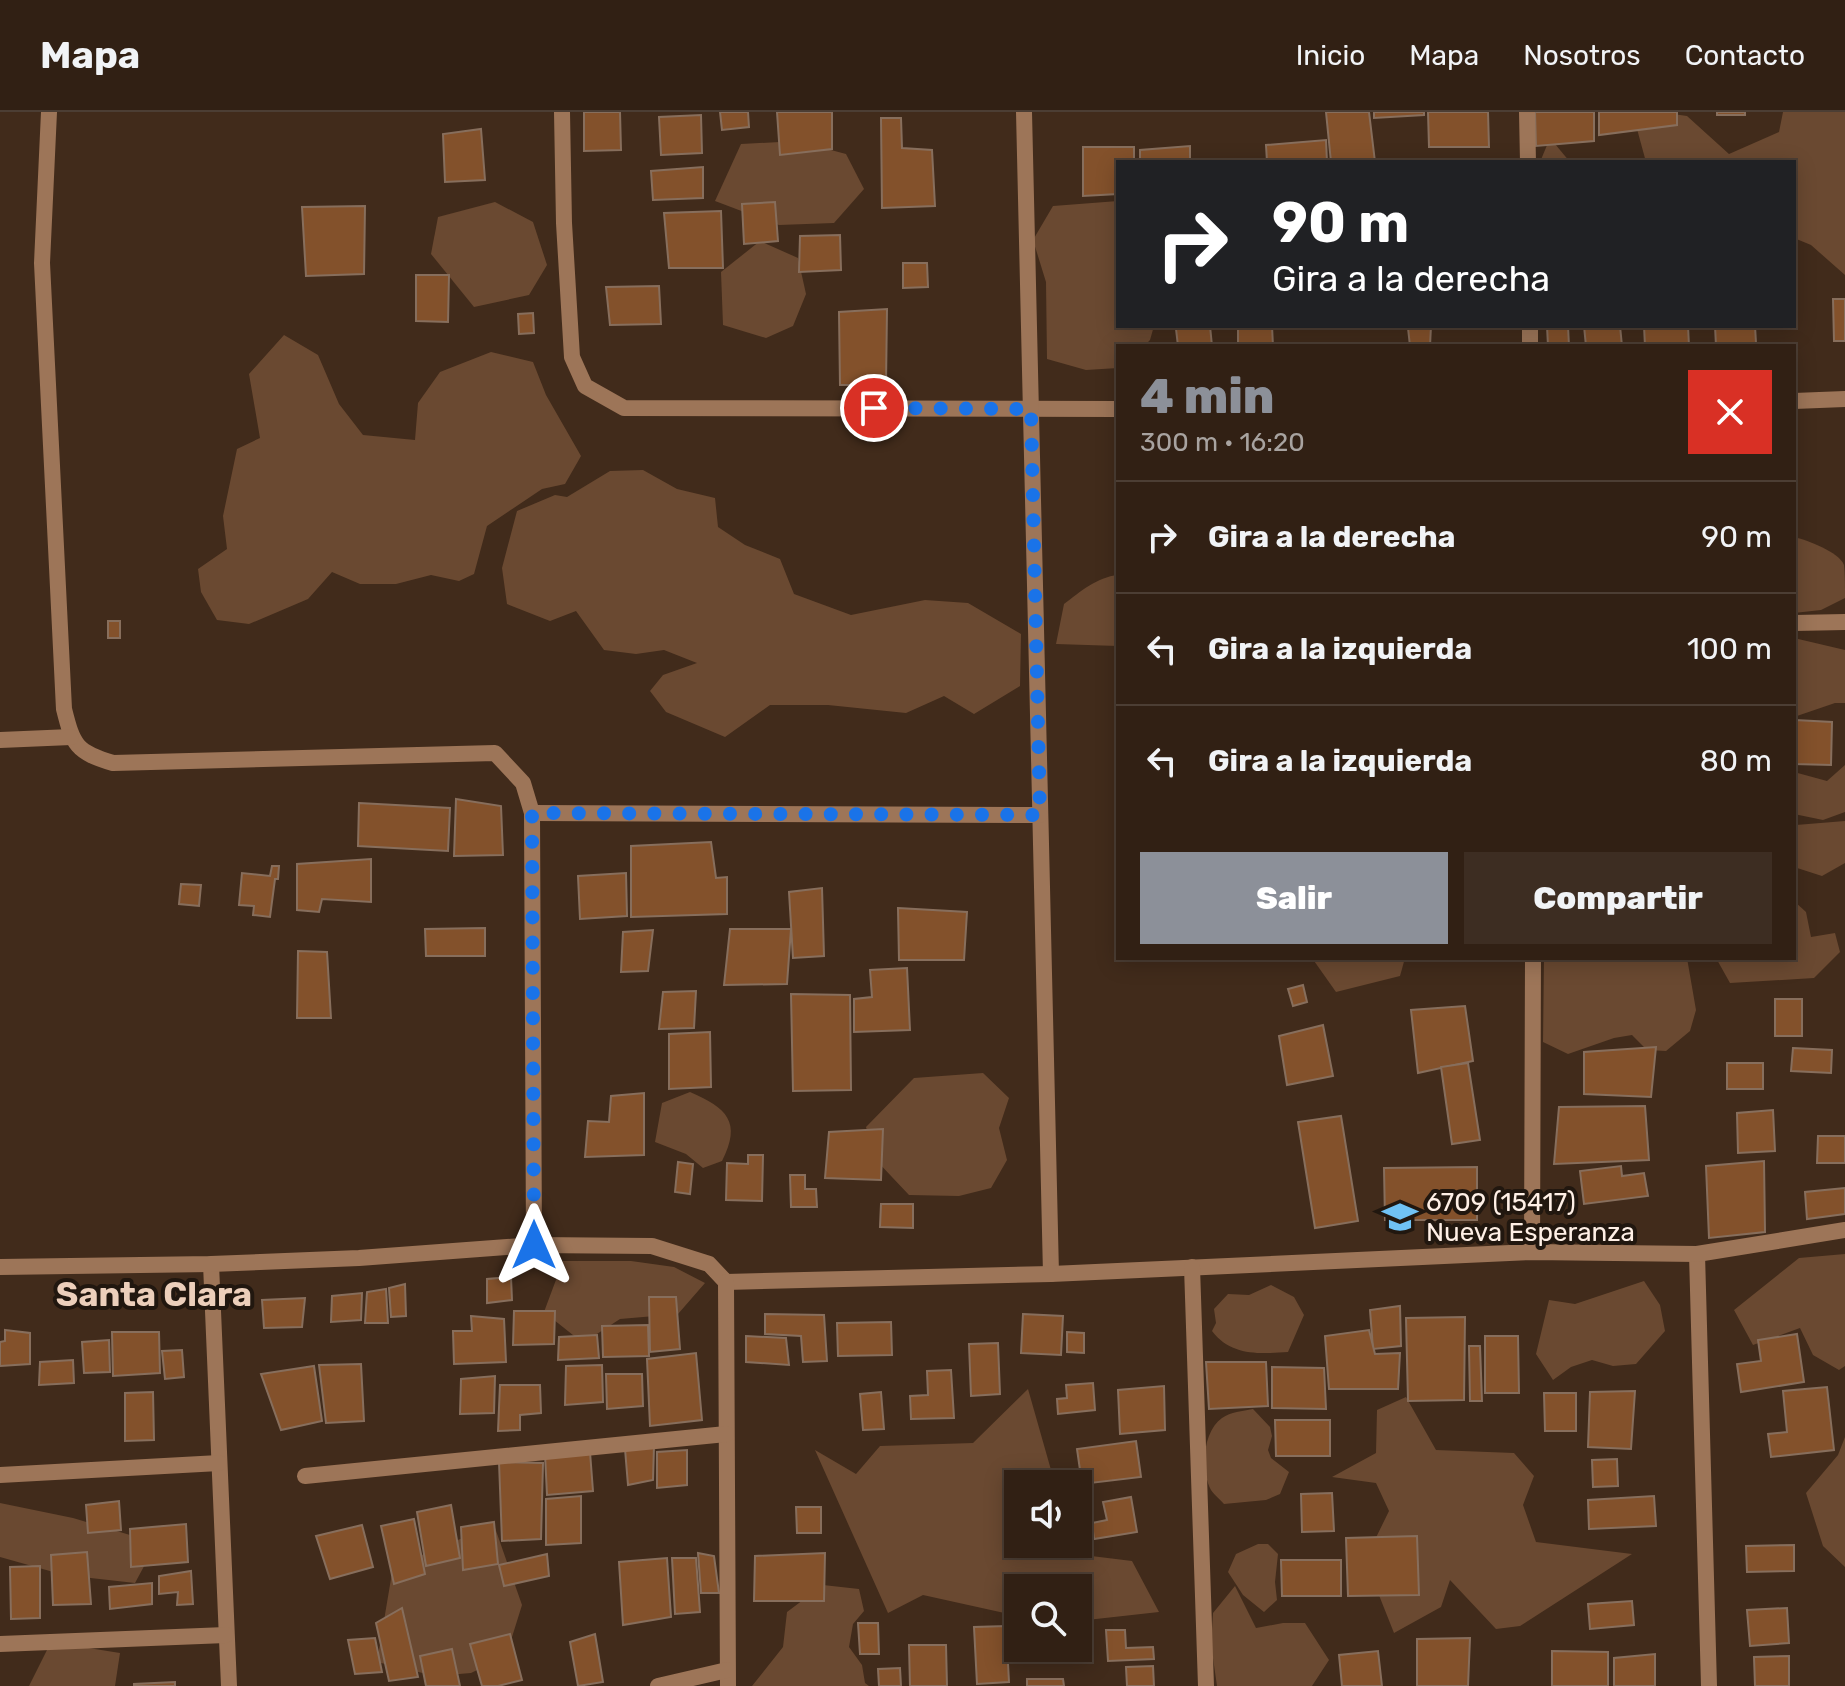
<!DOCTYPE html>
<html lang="es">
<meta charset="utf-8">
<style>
:root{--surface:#312014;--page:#3d2d22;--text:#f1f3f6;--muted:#a8a3a0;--line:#4c3e34;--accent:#8c9099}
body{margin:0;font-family:Rubik,sans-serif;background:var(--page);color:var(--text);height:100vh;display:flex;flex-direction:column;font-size:30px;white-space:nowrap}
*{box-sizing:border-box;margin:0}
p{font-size:26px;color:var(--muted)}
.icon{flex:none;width:44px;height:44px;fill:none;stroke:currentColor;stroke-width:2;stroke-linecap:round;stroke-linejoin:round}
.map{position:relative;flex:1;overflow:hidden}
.drawer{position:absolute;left:1116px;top:232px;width:680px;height:616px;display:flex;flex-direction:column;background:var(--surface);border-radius:0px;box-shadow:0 4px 20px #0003,0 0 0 2px var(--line)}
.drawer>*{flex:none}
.hud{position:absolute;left:1116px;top:48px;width:680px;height:168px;border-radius:0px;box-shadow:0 4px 20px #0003,0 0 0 2px var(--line);background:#202124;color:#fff;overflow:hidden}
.controls{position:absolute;left:1004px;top:1358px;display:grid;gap:16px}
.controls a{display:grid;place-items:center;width:88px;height:88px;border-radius:0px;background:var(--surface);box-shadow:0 4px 20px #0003,0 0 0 2px var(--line);font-size:40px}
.pin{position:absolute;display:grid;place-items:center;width:68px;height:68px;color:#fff;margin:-34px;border:4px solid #fff;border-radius:50%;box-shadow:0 2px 8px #0007}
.me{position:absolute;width:88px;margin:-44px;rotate:0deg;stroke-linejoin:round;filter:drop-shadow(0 0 6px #0008)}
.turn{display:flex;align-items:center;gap:28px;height:168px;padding:0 24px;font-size:36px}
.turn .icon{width:104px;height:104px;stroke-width:2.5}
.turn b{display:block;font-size:56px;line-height:68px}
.round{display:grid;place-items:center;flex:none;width:84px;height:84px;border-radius:0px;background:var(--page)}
.summary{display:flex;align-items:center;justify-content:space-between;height:136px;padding:0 24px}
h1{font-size:48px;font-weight:800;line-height:60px;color:var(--accent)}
.button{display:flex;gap:16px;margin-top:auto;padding:16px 24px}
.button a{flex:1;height:92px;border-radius:0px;background:var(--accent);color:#fff;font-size:32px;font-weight:800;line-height:92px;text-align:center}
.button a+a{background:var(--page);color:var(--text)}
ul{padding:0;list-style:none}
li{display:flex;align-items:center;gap:24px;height:112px;padding:0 24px;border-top:2px solid var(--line)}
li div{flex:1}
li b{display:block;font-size:30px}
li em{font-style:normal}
header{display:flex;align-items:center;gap:48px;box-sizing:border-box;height:112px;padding:0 40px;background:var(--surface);border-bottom:2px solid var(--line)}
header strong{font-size:38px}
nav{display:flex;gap:44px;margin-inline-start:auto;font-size:28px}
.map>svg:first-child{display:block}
</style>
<header>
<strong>Mapa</strong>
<nav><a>Inicio</a><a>Mapa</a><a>Nosotros</a><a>Contacto</a></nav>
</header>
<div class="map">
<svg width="1845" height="1574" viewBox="0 0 1845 1574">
<rect width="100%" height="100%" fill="#412b1b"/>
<!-- green -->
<g fill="#6a4931">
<path d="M1659,0L1687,4L1729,42L1779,20L1783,0H1845V163L1811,133L1794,126V50H1646L1634,6Z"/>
<path d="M1550,26L1570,50H1540Z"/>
<path d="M797,29L846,42L864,77L834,111L779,113L715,89L741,32Z"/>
<path d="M1118,89V214H1154L1150,228L1144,234H1118V256L1086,258L1047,247L1046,170L1033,128L1053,94Z"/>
<path d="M495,90L533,110L547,153L529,183L474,195L431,142L438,105Z"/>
<path d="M760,129L798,146L806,182L793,214L766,226L723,213L721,160Z"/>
<path d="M284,223L318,243L339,292L363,323L415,328L418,291L440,260L491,240L533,250L546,283L581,344L565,372L542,377L487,414L474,462L459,469L431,463L396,472H360L332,460L308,487L249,512L217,508L201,480L198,457L227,437L223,404L237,337L260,326L249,262Z"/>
<path d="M643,358L677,377L715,386L718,415L745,433L780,447L794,482L851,503L925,488L968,491L1021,522L1020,574L974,602L944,584L906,601L828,593H770L725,625L666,600L650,579L663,563L697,551L664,538L636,542L604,538L576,499L550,509L507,492L502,456L517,399L555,383L567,385L610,359Z"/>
<path d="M1794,425C1807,428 1839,440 1844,453C1845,462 1845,476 1845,486L1821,498L1794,501Z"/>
<path d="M1118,463V534L1056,532L1064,492C1080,480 1097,465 1118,463Z"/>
<path d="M1794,526L1845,538V591H1835L1794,605Z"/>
<path d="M1845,653V700L1823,708L1794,702V660L1827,669Z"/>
<path d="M1845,709V751L1822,764L1794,755V719L1796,713Z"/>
<path d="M1794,789L1806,800L1811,825L1835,821L1840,840L1814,866L1730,871L1716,846H1794Z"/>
<path d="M1312,846H1405L1400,864L1336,880Z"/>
<path d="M1544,846H1687L1696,898L1690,919L1666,939L1647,938L1632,923L1614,926L1568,942L1543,930Z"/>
<path d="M983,961L1009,986L999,1016L1007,1048L991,1076L959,1084L909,1083L875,1047L866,1015L914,966Z"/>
<path d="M690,980C727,996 742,1010 722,1049L703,1056L686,1042L655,1030L662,991Z"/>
<path d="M1845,1142V1254L1839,1258L1813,1243L1800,1216L1753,1233L1734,1198L1799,1146Z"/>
<path d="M563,1149H631L674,1155L705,1171L678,1202L620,1207L583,1231L544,1200Z"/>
<path d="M1644,1169L1660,1193L1665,1219L1636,1252L1613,1254L1592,1248L1571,1255L1553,1268L1536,1242L1549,1188L1575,1192Z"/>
<path d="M1271,1173L1294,1185L1304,1203L1288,1240C1259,1242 1231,1244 1212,1219L1216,1211L1214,1197L1228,1182L1249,1183Z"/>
<path d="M1028,1277L1055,1372H1018V1432H1071L1075,1442L1132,1449L1159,1500L1078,1509V1476H1018V1504L923,1483L888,1501L815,1338L856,1362L880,1334L973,1331Z"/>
<path d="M1406,1285L1436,1338L1514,1341L1534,1364L1523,1393L1536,1430L1632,1442L1520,1514L1496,1517L1450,1468L1441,1495L1394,1521L1365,1448L1389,1399L1376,1371L1332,1365L1376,1341L1377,1298Z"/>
<path d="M1253,1297L1270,1315L1272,1324L1268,1338L1271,1346L1289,1360L1280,1382L1266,1388L1224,1392C1220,1387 1214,1383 1211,1378C1200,1358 1203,1319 1222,1306C1231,1300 1242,1299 1253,1297Z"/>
<path d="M1845,1325V1455L1823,1434L1806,1381L1838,1343Z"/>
<path d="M0,1391L73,1406L130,1423L149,1445L135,1471L64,1463L0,1445Z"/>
<path d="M494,1413L522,1493L506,1544L471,1561L435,1564L377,1550L393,1455Z"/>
<path d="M1258,1432H1268L1278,1442L1275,1470L1277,1488L1264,1500L1243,1483L1228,1460L1236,1442Z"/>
<path d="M823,1473L859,1477L864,1499L853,1512L849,1535L862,1553L865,1571L869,1574H752L783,1535L787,1500Z"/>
<path d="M1235,1474L1256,1516L1283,1511H1305L1329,1548L1312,1574H1217L1211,1532L1213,1501Z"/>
<path d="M51,1530L120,1541L115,1574H29Z"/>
</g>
<!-- building -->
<g fill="#83512b" stroke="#876e5c" stroke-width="2">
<path d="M584,0H620L621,38L584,39Z"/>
<path d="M720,0H748L749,15L722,18Z"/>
<path d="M777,0H832V37L780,43Z"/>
<path d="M1326,0H1369L1375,50H1331Z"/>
<path d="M1374,0H1424V3L1374,6Z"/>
<path d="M1428,0H1488L1489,35H1429Z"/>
<path d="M1535,0H1594V29L1536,34Z"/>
<path d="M1599,0H1677V13L1599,23Z"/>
<rect x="1717" y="0" width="28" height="3"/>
<path d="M701,3L702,41L661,43L659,5Z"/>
<path d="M881,6H901L902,36L932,38L935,94L882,96Z"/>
<path d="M481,17L485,68L445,70L443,22Z"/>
<path d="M1326,28L1327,50H1267L1266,33Z"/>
<path d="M1190,34V50H1140V38Z"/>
<path d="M1083,35H1134V50H1118V82L1083,84Z"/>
<path d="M703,55V86L653,88L651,59Z"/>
<path d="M775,90L778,129L744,132L742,92Z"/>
<path d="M365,94L364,162L306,164L302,95Z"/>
<path d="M721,99L723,156H669L664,101Z"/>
<path d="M840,123L841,158L799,160L800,124Z"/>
<path d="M903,151H927L928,175L903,176Z"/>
<path d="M416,163H449L448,210L416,209Z"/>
<path d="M659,174L661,212L610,213L606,175Z"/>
<path d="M1833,187H1845V229H1834Z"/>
<path d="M887,197L886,273H840L839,200Z"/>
<path d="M533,201L534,221L519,222L518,202Z"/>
<path d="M1210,214L1212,234H1178L1176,217Z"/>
<path d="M1238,214H1272L1273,234H1238Z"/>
<path d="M1431,214L1430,234H1410L1408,216Z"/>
<path d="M1547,214H1568L1569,234H1548Z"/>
<path d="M1584,214H1620L1622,234H1586Z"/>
<path d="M1644,214H1688L1689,234H1645Z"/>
<path d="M1715,214H1755L1756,231L1716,234Z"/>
<rect x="108" y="509" width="12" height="17"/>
<path d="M1795,608L1832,610L1831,653L1794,652Z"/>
<path d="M456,687L501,694L503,743L454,744Z"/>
<path d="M359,691L450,696L448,739L358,734Z"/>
<path d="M711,730L716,766L727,765V802L631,805V734Z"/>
<path d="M371,747V790L322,787L319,800L297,798V752Z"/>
<path d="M272,754H279L278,767H275L270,805L253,803L254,794L239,793L242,761L270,764Z"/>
<path d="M626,761L627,804L580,807L578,764Z"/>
<path d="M181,772L201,773L199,794L179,792Z"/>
<path d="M822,776L824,844L793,846L789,780Z"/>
<path d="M898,796L967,800L964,848H899Z"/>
<path d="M485,816V844H426L425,817Z"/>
<path d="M730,817H791L787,872L724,873Z"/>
<path d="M653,818L648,859L621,860L623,820Z"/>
<path d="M298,839L327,840L331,906H297Z"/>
<path d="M907,856L910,918L854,920V887L872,885L870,858Z"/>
<path d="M1303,873L1307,890L1293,894L1288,877Z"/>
<path d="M696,879L694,916L659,917L663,880Z"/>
<path d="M791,882L850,883L851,978L793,979Z"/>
<rect x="1775" y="887" width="27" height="37"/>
<path d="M1465,894L1473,949L1418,961L1411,898Z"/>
<path d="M1323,913L1333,964L1287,973L1279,924Z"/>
<path d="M710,920L711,975L669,977V922Z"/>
<path d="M1656,935L1651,985L1584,982V940Z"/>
<path d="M1793,936L1832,938L1831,961L1791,959Z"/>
<path d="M1468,951L1480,1028L1452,1032L1441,955Z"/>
<rect x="1727" y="951" width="36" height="26"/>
<path d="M644,981V1043L585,1045L588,1009L609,1010L611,984Z"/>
<path d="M1645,994L1649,1048L1554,1052L1559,995Z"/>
<path d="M1773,998L1775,1039L1738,1041L1737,1001Z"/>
<path d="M1341,1004L1358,1109L1315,1116L1298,1010Z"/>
<path d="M883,1017L881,1068L825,1066L829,1020Z"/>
<path d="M1818,1024H1845V1051H1817Z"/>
<path d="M748,1043H763L762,1089L726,1088L727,1051L748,1052Z"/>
<path d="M1764,1049L1765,1120L1709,1126L1706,1054Z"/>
<path d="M678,1050L693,1052L690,1082L675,1080Z"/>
<path d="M1621,1054L1622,1064L1644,1061L1648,1084L1584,1092L1580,1059Z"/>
<path d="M1477,1055V1108H1385L1384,1056Z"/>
<path d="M790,1063H805V1077H816L817,1095H791Z"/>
<path d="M1845,1076V1102L1807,1107L1805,1080Z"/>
<path d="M881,1092H913V1116L880,1115Z"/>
<path d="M511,1165L512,1188L487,1191V1167Z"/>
<path d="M405,1172L406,1204L391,1205L389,1176Z"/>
<path d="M386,1177L388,1211H365L367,1180Z"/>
<path d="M362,1181L361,1208L331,1210L332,1184Z"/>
<path d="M649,1185H676L680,1237L650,1240Z"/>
<path d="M305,1186L302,1215L264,1216L262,1188Z"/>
<path d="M1400,1194L1401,1234L1373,1237L1370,1198Z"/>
<path d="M514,1199H555L554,1232L513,1233Z"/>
<path d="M765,1202L824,1203L827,1249L803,1250L801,1224L765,1222Z"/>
<path d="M1023,1202L1063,1204L1061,1243L1021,1241Z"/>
<path d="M471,1204L504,1207L506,1250L454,1252L453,1219H472Z"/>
<path d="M1465,1205L1464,1288L1408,1289L1406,1206Z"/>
<path d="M891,1210L892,1243L838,1244L837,1211Z"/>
<path d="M648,1213L649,1244L603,1245L602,1214Z"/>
<path d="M5,1218L30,1221V1252L0,1254V1230L5,1229Z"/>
<path d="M1369,1218L1375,1242L1400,1241L1398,1277H1329L1325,1224Z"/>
<path d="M112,1220H159L160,1261L113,1264Z"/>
<path d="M1067,1220L1084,1221V1241L1067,1240Z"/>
<path d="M1797,1222L1804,1270L1741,1280L1737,1252L1761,1249L1758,1228Z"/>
<path d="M597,1223L599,1246L558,1248L559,1225Z"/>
<path d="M746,1224L786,1226L789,1253L746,1250Z"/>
<path d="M1485,1224H1518L1519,1281H1485Z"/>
<path d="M109,1228L110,1260L84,1261L82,1230Z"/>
<path d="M998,1231L1000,1282L971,1284L969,1232Z"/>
<path d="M1469,1234H1480L1482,1289H1470Z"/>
<path d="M182,1238L184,1265L165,1267L162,1239Z"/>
<path d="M696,1241L702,1308L650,1314L647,1247Z"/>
<path d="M73,1248L74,1271L39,1273L40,1250Z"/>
<path d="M1206,1250H1266L1268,1294L1209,1297Z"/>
<path d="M361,1252L364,1309L326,1311L319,1253Z"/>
<path d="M602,1253L603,1290L565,1293L566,1254Z"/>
<path d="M314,1254L322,1309L281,1318L261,1262Z"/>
<path d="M1272,1255L1324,1256L1326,1297L1272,1296Z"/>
<path d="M951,1258L954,1306L911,1307L910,1284L928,1283L927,1259Z"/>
<path d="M606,1262H642L643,1294L607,1297Z"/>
<path d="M495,1264L494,1301L460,1302L461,1267Z"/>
<path d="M1093,1271L1095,1298L1058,1302L1057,1287L1067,1286L1066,1273Z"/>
<path d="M500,1273H540L541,1301L520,1303V1318L498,1319Z"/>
<path d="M1164,1274L1165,1318L1120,1322L1118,1278Z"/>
<path d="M1827,1275L1834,1338L1771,1345L1768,1322L1787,1320L1783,1279Z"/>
<path d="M1635,1279L1631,1337L1588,1335L1590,1280Z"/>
<path d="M153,1280L154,1328L125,1329V1281Z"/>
<path d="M881,1280L884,1317L863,1318L860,1282Z"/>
<path d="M1544,1281H1576V1319H1545Z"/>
<path d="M1275,1308H1330V1344H1276Z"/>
<path d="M1136,1329L1141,1365L1082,1372L1077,1337Z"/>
<path d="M654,1334L653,1368L628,1373L625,1337Z"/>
<path d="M687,1338V1373L657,1376V1340Z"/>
<path d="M590,1340L593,1379L547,1383L545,1342Z"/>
<path d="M1617,1347L1618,1374L1593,1375L1592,1348Z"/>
<path d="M499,1350L543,1351L541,1427L502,1429Z"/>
<path d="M1332,1381L1334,1419L1302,1420L1301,1382Z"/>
<path d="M581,1384V1431L546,1433V1387Z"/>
<path d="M1654,1384L1656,1414L1589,1417L1588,1388Z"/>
<path d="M1131,1385L1137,1420L1094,1427L1092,1411L1107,1408L1103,1390Z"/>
<path d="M119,1389L121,1418L88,1421L86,1393Z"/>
<path d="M451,1393L460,1446L426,1454L417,1400Z"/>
<path d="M796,1395H821V1421H797Z"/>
<path d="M414,1407L425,1462L394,1472L381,1414Z"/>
<path d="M494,1410L498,1452L463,1458L461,1415Z"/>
<path d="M186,1412L188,1450L131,1455L130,1417Z"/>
<path d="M362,1413L373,1455L330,1467L316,1424Z"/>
<path d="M1417,1424L1419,1483L1348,1484L1346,1426Z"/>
<path d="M1794,1433V1459L1747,1460L1746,1434Z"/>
<path d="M87,1440L91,1492L53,1493L51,1443Z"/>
<path d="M698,1441L714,1444L719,1481H701Z"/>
<path d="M825,1441L824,1489H754L755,1444Z"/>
<path d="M547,1442L549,1464L504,1474L499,1453Z"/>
<path d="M667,1446L671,1505L623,1513L619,1450Z"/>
<path d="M672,1446H696L700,1500L675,1502Z"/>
<path d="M1281,1448H1341V1484H1282Z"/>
<path d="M40,1454V1506L11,1507L10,1455Z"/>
<path d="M191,1459L193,1492L177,1493L178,1480L159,1482V1464Z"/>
<path d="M152,1471V1492L110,1497L109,1475Z"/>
<path d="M1632,1489L1634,1513L1590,1517L1588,1492Z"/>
<path d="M402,1496L418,1565L389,1569L376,1511Z"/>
<path d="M1787,1496L1789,1531L1750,1534L1747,1498Z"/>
<path d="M858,1511H878L879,1542H860Z"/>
<path d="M1006,1514L1009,1570L977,1572L974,1515Z"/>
<path d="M1106,1518H1125L1126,1536L1153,1535L1154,1547L1108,1549Z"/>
<path d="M510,1522L522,1568L498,1574H482L470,1532Z"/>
<path d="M595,1522L603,1570L578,1574L570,1530Z"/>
<path d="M375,1526L382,1560L355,1562L348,1528Z"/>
<path d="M1470,1526L1468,1574H1417V1527Z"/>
<path d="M909,1533H946L947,1574H910Z"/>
<path d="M452,1537L460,1574H426L420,1544Z"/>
<path d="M1378,1539L1382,1574H1342L1339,1543Z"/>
<path d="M1552,1539L1608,1540V1574H1552Z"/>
<path d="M1655,1542V1574H1614V1546Z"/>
<path d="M1789,1544V1574H1755L1754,1545Z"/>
<path d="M1153,1554L1154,1574H1127L1126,1555Z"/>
<path d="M900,1556L901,1574H879L878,1557Z"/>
<path d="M1027,1567H1063L1064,1574H1027Z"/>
<path d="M175,1570V1574H134V1572Z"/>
</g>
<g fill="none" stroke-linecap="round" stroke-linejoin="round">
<!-- street -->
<g stroke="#9d7558" stroke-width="16">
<path d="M49,0L42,151L64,597C73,633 76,640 113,651L495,641L523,671L532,701L534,1133"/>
<path d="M562,0L564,111L572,245L585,274L624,296L1118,297"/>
<path d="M1024,0L1051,1162"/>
<path d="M1527,0L1528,50"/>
<path d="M1530,214V234"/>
<path d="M1794,289L1845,287"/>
<path d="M1794,511L1845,510"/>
<path d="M0,628L71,625"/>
<path d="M532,701L1040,703"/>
<path d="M1532,1140L1533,846"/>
<path d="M1697,1142L1709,1574"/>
<path d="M211,1152L229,1574"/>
<path d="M0,1155L211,1152L359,1146L534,1133L652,1134L709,1152L726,1170L1051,1162L1532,1140L1697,1142L1845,1118"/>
<path d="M1192,1155L1206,1574"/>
<path d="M726,1170L728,1574"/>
<path d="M0,1363L219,1351"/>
<path d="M305,1364L726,1322"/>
<path d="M0,1532L226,1523"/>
<path d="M658,1574L727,1558"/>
</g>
</g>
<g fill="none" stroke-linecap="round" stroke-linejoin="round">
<!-- route -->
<path stroke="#1a73e8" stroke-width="14" stroke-dasharray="0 25.2" d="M534,1133L532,701L1040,703L1031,297L874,296"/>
</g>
<!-- icons -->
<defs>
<g id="school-bare" transform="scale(2.76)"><path d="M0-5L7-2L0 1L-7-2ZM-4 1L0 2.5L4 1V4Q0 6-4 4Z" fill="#70c2f4" stroke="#21170f" stroke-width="2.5" paint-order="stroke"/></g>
</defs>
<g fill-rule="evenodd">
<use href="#school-bare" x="1400" y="1105"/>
</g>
<g text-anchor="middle" stroke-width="8" stroke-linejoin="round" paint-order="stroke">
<!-- poi labels -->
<g font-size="26" fill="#fff0e6" stroke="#21170f" text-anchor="start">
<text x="1426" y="1099">6709 (15417)<tspan x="1426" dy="30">Nueva Esperanza</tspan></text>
</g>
<!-- district labels -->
<g font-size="34" font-weight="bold" fill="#eccfbb" stroke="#21170f">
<text x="154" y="1194">Santa Clara</text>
</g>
</g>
</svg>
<div class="controls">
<a><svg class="icon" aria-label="sound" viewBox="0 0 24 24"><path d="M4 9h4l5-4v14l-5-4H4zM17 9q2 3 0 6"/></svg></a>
<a><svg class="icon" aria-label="search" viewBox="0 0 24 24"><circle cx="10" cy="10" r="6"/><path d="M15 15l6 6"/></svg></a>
</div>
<div class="pin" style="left:874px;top:296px;background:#d93025"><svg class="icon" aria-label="arrive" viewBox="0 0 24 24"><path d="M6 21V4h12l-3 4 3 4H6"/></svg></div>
<svg class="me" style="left:534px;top:1133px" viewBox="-20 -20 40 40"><path d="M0-17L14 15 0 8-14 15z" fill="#1a73e8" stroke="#fff" stroke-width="4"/></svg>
<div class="hud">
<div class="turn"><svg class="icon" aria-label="right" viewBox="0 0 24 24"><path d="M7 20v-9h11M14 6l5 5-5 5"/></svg><div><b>90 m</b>Gira a la derecha</div></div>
</div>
<section class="drawer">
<div class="summary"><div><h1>4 min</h1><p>300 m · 16:20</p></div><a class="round" style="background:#d93025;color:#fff"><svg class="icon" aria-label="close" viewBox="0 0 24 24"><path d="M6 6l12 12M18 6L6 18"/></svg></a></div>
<ul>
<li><svg class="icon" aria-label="right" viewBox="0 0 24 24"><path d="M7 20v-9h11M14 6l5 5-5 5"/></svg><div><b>Gira a la derecha</b></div><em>90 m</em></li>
<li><svg class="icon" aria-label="left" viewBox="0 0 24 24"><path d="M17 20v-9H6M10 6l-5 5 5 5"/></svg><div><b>Gira a la izquierda</b></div><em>100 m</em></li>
<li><svg class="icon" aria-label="left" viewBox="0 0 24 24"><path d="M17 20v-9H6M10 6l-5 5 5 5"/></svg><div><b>Gira a la izquierda</b></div><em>80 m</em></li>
</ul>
<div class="button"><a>Salir</a><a>Compartir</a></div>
</section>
</div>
